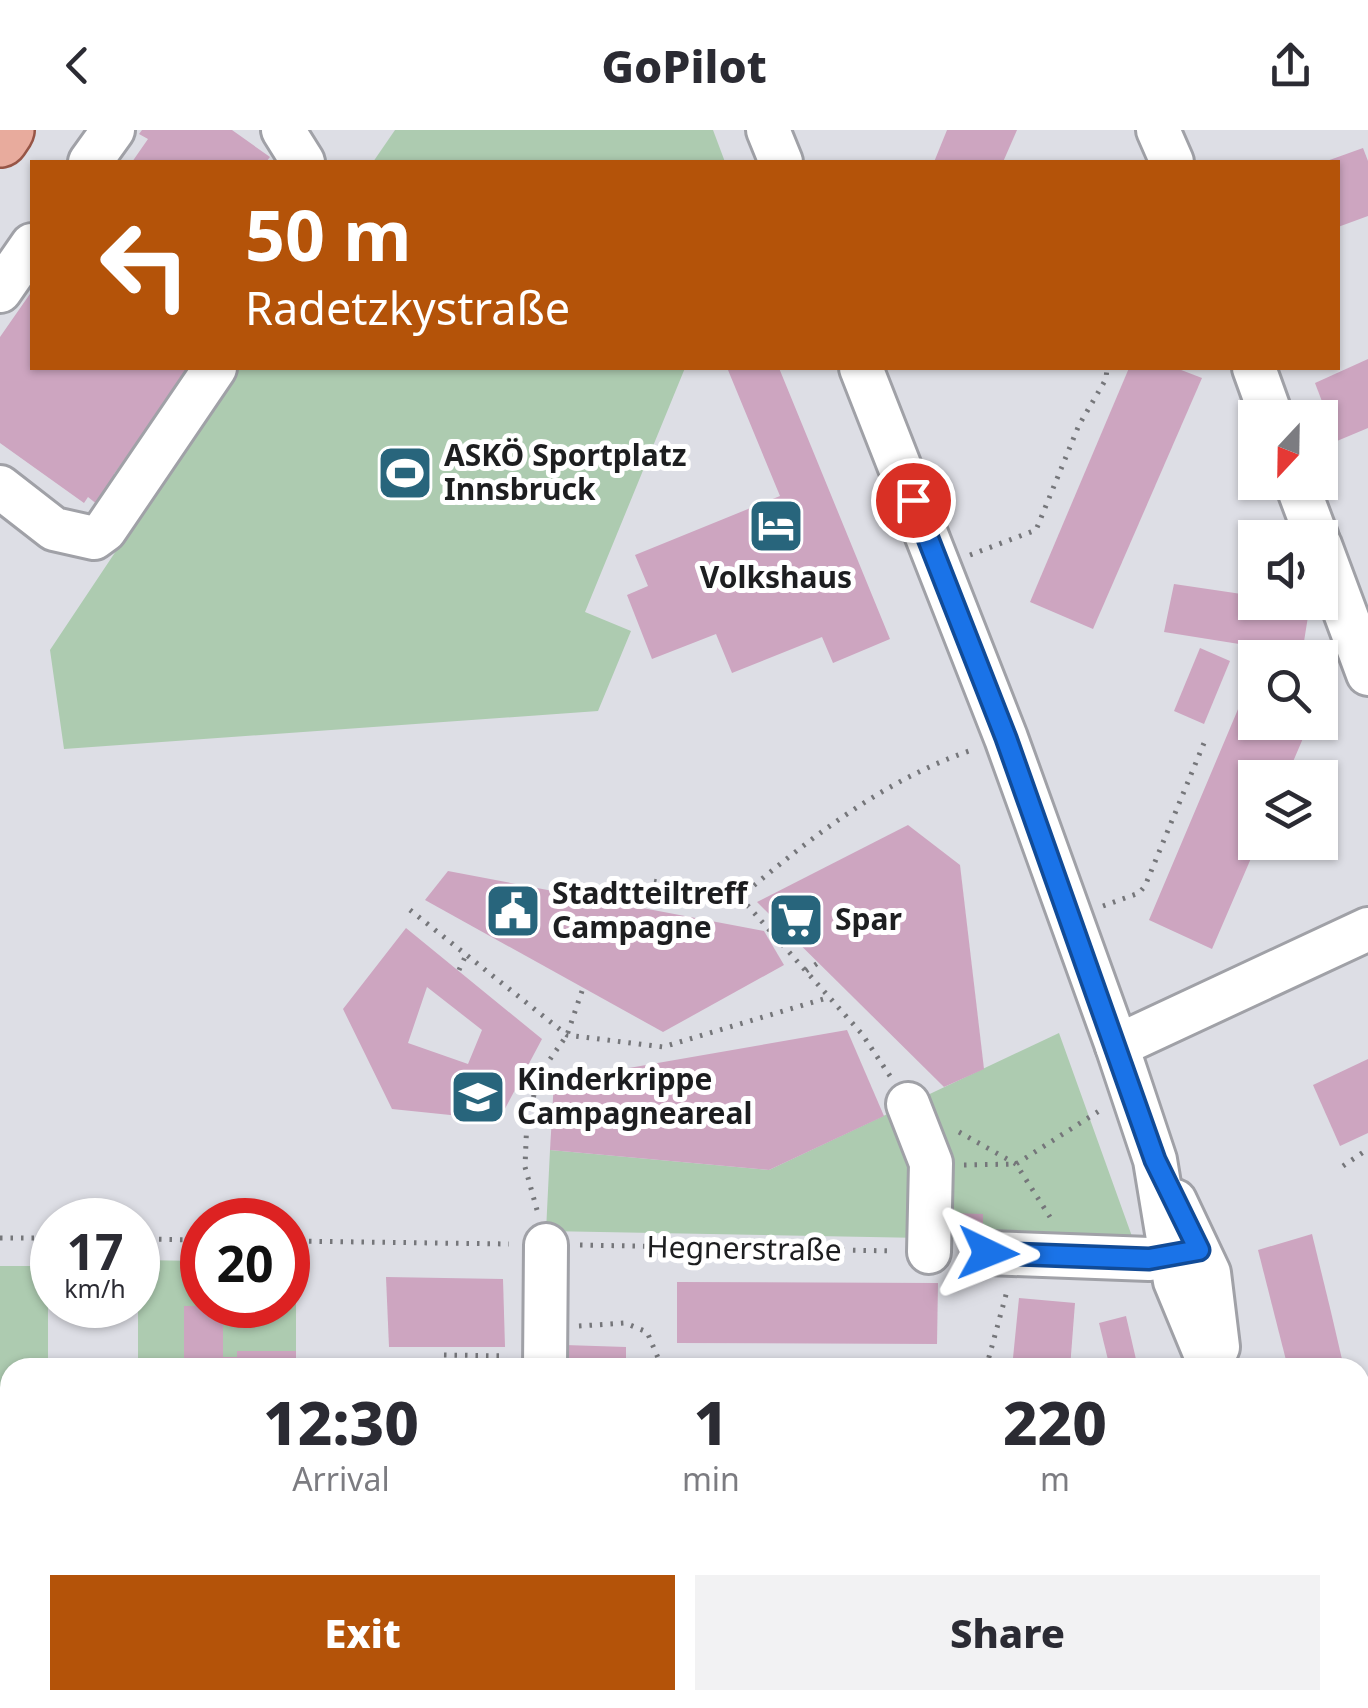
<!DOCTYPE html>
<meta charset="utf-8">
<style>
:root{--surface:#fff;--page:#f2f2f3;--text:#2b2b33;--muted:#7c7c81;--accent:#b45309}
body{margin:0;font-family:"Noto Sans",sans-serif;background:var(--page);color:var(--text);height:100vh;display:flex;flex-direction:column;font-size:38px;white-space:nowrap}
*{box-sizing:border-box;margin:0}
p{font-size:32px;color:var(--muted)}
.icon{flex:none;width:55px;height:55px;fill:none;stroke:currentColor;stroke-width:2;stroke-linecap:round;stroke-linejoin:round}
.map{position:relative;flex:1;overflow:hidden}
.sheet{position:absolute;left:0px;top:1228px;width:1370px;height:352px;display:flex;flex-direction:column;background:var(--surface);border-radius:30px 30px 0 0;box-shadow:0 2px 8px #0004}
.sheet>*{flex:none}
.hud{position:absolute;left:30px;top:30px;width:1310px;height:210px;border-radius:0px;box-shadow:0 2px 8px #0004;background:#b45309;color:#fff;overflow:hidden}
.needle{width:65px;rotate:202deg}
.buttons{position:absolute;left:1238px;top:270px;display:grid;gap:20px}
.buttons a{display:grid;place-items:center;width:100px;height:100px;border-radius:0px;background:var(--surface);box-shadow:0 2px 8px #0004;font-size:50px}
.speed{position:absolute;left:30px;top:1068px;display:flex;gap:20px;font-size:50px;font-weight:700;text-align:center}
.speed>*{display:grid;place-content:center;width:130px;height:130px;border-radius:50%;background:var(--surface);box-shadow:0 2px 8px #0004;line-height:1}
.speed small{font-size:25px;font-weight:400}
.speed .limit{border:15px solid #d22;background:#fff;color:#111}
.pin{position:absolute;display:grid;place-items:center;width:85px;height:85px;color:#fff;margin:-42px;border:5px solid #fff;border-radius:50%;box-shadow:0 2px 10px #0007}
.me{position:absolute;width:110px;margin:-55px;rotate:92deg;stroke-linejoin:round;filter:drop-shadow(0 0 8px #0008)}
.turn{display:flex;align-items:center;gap:35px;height:210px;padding:0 50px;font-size:45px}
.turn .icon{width:130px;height:130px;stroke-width:2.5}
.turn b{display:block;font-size:70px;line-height:85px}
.eta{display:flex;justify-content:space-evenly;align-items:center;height:170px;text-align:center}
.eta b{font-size:60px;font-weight:800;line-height:70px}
.primary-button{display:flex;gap:20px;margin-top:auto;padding:20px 50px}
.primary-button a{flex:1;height:115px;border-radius:0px;background:var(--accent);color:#fff;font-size:40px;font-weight:800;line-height:115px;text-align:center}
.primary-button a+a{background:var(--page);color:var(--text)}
header{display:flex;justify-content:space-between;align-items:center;height:130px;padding:0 50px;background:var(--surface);font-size:45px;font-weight:800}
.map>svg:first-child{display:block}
</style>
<header><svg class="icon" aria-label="back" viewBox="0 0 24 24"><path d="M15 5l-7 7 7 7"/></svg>GoPilot<svg class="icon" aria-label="share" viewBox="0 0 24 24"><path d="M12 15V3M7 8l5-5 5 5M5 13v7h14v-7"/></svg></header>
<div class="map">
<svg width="1368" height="1578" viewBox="0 0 1368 1578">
<rect width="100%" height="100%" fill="#dddee5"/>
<!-- green -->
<g fill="#adcbb0">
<path d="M395,0H713L725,32H373Z"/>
<path d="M238,238H685L585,482L631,501L598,581L64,619L50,520Z"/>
<path d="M1059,903L1134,1112L546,1101L550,1020L769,1040Z"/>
<path d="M138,1130L202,1131V1175H288V1131H296V1221H238L237,1227H223V1176H185L190,1237H138Z"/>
<path d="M0,1136H48V1237L10,1238V1402H0Z"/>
<rect x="64" y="1570" width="233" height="8"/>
</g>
<!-- building -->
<g fill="#cda5c0" fill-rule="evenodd">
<path d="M142,0H232L270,27L266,32H132L148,9L139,4Z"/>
<path d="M947,0H1017L1003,32H934Z"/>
<path d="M1363,18L1368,31V86L1338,97V32H1324Z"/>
<path d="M32,161V238H191L114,344L118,347L98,375L88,367L84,373L0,313V207Z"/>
<path d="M1368,229V298L1337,311L1315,253Z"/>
<path d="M735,238H779L890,509L833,533L822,507L732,543L716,504L652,529L627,465L648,456L635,425L780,366L728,240Z"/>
<path d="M1129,238H1176L1202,248L1093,499L1030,472Z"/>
<path d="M1174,454L1255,466V472L1310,474L1302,524L1164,502Z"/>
<path d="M1200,518L1230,531L1204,594L1174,581Z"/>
<path d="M1255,539V592H1310L1286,648H1255L1258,712L1212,819L1149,790Z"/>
<path d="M908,695L960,735L984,939L944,957L757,772Z"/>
<path d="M448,741L764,801L784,835L663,902L425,770Z"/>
<path d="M406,798L542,909L499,990L392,979L343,879ZM427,857L482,900L468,934L408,913Z"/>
<path d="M847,900L884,986L769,1040L550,1020L554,951Z"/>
<path d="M1368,929V1003L1340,1016L1313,955Z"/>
<path d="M950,1083L983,1084V1099L950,1098Z"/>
<path d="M1312,1104L1331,1182L1344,1238H1288L1258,1120Z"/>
<path d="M386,1147L503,1149L505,1217H389Z"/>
<path d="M677,1152L938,1153L937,1214L677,1213Z"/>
<path d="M1019,1168L1075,1173L1070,1238H1012Z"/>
<path d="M184,1176H223V1227H237V1221H296V1238H190V1233H184Z"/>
<path d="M1126,1186L1138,1238H1110L1099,1193Z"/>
<path d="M565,1215L626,1217V1238H566Z"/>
<rect x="0" y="1402" width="10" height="56"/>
<path d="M0,1512L10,1513V1570H64V1578H0Z"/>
<rect x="383" y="1570" width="121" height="8"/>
</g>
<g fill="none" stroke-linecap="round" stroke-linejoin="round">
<!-- minor casing -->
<g stroke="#a0a1a7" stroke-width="48">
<g id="minor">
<path d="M283,0L303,32"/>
<path d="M768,0L781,32"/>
<path d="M1158,0L1172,32"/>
<path d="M90,32L113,0"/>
<path d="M0,161L32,115"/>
<path d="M861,238L1006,608L1117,916L1155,1030L1175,1151L1211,1238"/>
<path d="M1254,238L1272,288"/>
<path d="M1296,352L1317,408"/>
<path d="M0,357L54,399L94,408L105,400L215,238"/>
<path d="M1320,415L1368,544"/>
<path d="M1117,916L1368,799"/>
<path d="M908,974L931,1033L929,1122"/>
<path d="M1175,1071L1209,1143L1218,1217"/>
<path d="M988,1123L1149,1129L1198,1121"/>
<path d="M545,1238L546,1115"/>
<path d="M1295,1570L1297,1578"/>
<path d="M544,1578V1570"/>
</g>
</g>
<!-- major casing -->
<g stroke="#975546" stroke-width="60">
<path id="major" d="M0,9L6,0"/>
</g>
<!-- path -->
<g stroke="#75767a" stroke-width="5" stroke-dasharray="2.5 8" stroke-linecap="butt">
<path d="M970,425L1036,400L1079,295L1106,249L1107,238"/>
<path d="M1103,776L1139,763L1145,756L1204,613"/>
<path d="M637,777L653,751L739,767"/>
<path d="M410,780L567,905L663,917L830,867"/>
<path d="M459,840L466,825"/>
<path d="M806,841L818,833"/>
<path d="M890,946L862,904L740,767C812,707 884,649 975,619"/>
<path d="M959,1002L1016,1034L1050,1087"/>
<path d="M964,1035L1016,1034L1099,981"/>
<path d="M1343,1036L1368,1019"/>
<path d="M537,1080L525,1037L527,988L541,942L567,905L583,858"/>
<path d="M0,1108H52"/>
<path d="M138,1109L202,1110"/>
<path d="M288,1111L509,1114"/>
<path d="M580,1115L894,1121"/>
<path d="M579,1196L625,1193L647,1202L659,1230"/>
<path d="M444,1225L507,1226"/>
<path d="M986,1238L1007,1161"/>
</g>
<!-- minor -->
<use href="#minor" stroke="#fff" stroke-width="42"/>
<!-- major -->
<use href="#major" stroke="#e8ab9d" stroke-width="55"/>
</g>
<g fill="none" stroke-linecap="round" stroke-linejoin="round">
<!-- route casing -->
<g stroke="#114b97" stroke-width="25">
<path id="route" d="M913,370L1006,608L1155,1030L1199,1120L1149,1129L988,1123"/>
</g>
<!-- route -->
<use href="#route" stroke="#1a73e8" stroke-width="18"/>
</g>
<!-- icons -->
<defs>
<g id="stadium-square" transform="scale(2.875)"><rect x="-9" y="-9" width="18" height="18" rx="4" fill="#28657c" stroke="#fff"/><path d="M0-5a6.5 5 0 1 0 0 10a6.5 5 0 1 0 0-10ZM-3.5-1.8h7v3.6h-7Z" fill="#fff"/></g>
<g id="hotel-square" transform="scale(2.875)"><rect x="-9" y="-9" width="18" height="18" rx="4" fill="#28657c" stroke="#fff"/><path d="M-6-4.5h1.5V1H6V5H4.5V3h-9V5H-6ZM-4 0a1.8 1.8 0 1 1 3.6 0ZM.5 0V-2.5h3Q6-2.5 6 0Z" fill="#fff"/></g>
<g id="civic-square" transform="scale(2.875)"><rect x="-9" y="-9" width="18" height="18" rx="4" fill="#28657c" stroke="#fff"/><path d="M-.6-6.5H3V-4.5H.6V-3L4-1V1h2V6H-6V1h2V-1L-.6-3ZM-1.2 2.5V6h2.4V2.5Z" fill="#fff"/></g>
<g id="supermarket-square" transform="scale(2.875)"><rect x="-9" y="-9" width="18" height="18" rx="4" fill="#28657c" stroke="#fff"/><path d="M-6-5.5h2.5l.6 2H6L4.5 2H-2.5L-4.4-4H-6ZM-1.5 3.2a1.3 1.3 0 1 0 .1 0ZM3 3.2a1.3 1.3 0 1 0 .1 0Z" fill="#fff"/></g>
<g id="school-square" transform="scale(2.875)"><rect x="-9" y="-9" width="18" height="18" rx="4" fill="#28657c" stroke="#fff"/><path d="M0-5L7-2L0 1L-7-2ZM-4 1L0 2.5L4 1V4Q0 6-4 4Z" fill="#fff"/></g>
</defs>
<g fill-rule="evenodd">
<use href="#stadium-square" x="405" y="343"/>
<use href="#hotel-square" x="776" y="396"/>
<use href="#civic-square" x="513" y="781"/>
<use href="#supermarket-square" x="796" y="790"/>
<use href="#school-square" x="478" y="967"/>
</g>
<g text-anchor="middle" stroke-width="10" stroke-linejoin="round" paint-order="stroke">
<!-- poi labels -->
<g font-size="30" font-weight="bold" fill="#1d1e20" stroke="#fff" text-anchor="start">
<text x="444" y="336">ASKÖ Sportplatz<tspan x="444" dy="34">Innsbruck</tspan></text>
<text x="776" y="458" text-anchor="middle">Volkshaus</text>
<text x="552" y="774">Stadtteiltreff<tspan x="552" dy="34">Campagne</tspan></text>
<text x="835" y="800">Spar</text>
<text x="517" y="960">Kinderkrippe<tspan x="517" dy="34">Campagneareal</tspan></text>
</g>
<!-- street labels -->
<g font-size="30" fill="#1d1e20" stroke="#fff">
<text transform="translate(744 1119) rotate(1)" y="10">Hegnerstraße</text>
</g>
</g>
</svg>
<div class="buttons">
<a><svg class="needle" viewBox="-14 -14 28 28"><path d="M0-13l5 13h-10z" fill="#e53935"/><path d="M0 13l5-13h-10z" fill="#7c7c81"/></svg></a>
<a><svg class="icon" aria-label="sound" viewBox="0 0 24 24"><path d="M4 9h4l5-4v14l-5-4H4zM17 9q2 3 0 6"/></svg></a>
<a><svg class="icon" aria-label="search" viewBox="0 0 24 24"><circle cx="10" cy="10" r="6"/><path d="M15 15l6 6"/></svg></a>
<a><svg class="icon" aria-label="layers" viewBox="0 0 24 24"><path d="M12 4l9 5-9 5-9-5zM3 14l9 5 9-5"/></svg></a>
</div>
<div class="speed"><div>17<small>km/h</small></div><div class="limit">20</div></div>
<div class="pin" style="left:913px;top:370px;background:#d93025"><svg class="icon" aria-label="arrive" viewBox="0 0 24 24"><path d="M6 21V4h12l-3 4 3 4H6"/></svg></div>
<svg class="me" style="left:988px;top:1123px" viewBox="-20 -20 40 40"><path d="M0-17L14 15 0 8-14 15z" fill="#1a73e8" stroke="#fff" stroke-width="4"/></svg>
<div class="hud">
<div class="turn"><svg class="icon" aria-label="left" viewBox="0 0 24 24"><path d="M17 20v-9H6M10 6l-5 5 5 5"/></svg><div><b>50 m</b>Radetzkystraße</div></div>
</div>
<section class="sheet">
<div class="eta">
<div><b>12:30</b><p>Arrival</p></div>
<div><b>1</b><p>min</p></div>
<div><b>220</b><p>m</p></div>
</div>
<div class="primary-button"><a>Exit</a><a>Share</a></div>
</section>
</div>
